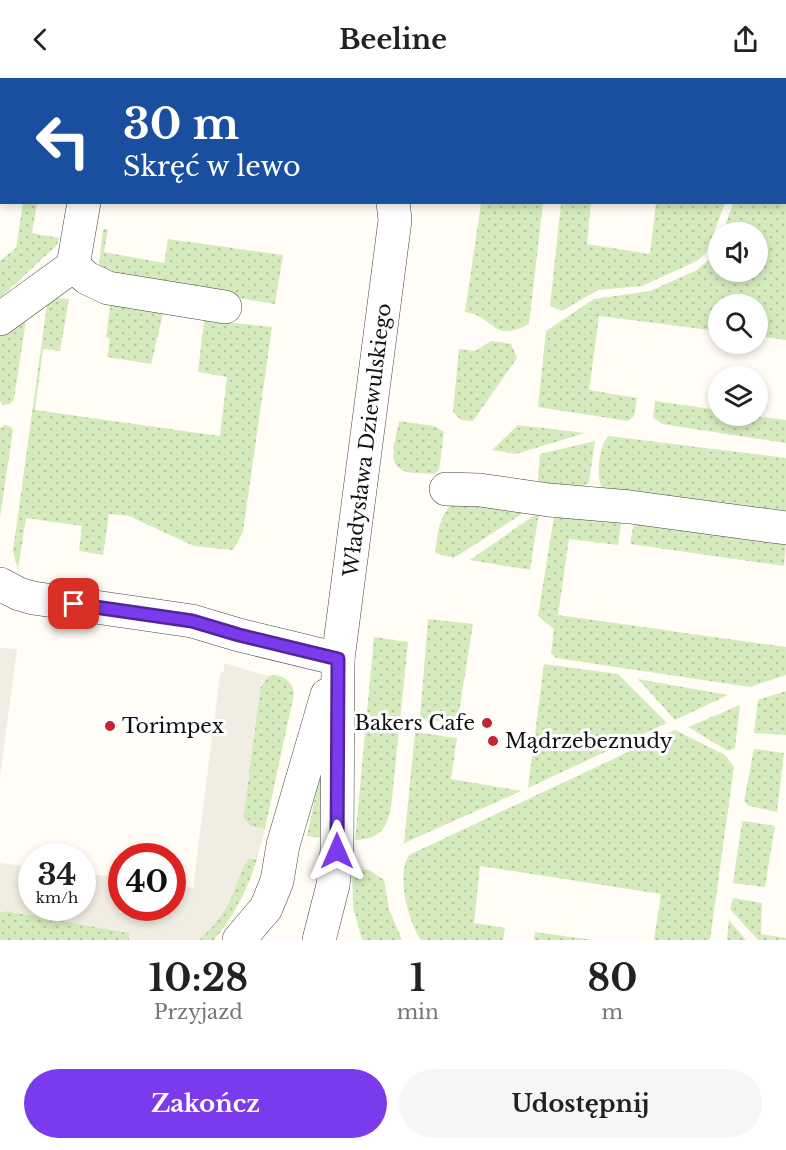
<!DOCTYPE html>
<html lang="pl">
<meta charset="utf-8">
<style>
:root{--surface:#fff;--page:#f6f6f6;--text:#222;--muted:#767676;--accent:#7c3aed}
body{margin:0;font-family:"Libre Baskerville",serif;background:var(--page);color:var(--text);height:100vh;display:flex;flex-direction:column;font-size:22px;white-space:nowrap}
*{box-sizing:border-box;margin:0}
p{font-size:20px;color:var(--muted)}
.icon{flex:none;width:33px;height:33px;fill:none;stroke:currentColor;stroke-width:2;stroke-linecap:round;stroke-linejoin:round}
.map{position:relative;height:862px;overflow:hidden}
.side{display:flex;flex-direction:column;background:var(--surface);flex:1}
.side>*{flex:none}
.banner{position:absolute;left:0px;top:0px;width:786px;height:126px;box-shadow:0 3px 9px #0003;background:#1a4fa0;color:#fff;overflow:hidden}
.buttons{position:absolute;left:708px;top:144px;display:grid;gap:12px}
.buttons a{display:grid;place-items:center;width:60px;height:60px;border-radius:50%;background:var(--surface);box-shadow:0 3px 9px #0003;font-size:30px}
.speed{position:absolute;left:18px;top:765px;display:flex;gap:12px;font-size:30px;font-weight:700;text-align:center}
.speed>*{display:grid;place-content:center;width:78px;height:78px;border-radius:50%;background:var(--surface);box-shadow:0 3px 9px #0003;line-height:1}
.speed small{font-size:15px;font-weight:400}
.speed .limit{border:9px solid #d22;background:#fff;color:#111}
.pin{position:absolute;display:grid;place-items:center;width:51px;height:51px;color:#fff;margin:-26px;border-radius:12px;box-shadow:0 3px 9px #0006}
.me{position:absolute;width:66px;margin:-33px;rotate:0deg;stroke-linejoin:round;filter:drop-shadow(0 0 4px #0008)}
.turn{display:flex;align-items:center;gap:21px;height:126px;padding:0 24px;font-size:27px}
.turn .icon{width:78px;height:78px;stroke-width:2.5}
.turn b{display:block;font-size:42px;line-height:51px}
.eta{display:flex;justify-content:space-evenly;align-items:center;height:102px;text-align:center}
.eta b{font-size:36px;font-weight:800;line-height:42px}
.button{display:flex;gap:12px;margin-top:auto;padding:12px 24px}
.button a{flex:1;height:69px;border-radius:36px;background:var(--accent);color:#fff;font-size:24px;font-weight:800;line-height:69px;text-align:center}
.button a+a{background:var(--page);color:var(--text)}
header{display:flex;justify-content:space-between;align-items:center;height:78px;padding:0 24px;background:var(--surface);font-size:27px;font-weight:800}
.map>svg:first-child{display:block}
</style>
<header><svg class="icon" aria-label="back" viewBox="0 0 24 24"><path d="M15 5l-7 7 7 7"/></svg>Beeline<svg class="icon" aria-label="share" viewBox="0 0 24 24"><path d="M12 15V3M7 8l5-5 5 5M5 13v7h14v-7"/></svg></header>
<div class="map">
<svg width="786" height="862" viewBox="0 0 786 862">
<defs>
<pattern id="grass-dots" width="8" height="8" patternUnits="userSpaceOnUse" patternTransform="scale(1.5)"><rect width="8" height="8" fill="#d5ebbd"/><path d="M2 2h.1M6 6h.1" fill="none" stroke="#b6c8a1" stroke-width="1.8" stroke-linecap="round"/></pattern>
</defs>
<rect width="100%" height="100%" fill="#fffdf5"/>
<!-- grass -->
<g fill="url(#grass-dots)">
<path d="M209,0H305L209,1Z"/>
<path d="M672,0H786V40L785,42L784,2L672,1Z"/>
<path d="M786,52V262L758,258V226H718V253L599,238L589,312L637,320L634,338L628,343L538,329L546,253L594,221L650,213L697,192L712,179L718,167V194H758V154H723L733,125L784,124Z"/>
<path d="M23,125H37L32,155L59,160L57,167L0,220V183L16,170Z"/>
<path d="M481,125H543L529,246C492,266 495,238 465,234Z"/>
<path d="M561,125H591L587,166L650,176L656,125H725L706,175L697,183L642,208L598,212L562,233L550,228Z"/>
<path d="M103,151H108L104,174L164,185L168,161L283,177L275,226L109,199L101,192L99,186Z"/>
<path d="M48,219L69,221L60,273L43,271L35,332L220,358L227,299L198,294L204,242L272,249L243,454L233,472L194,468L129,438L109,436L103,477L79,473L82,448L26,440L18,492L13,473Z"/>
<path d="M111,223L164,232L151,286L107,279L110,261L106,259Z"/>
<path d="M26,242L14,321L10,326L3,327L0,323V250Z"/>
<path d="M491,263L511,266L517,280L473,343L461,342L453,334L459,271L475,273Z"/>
<path d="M655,323L718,332V338H754L786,342V365L662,346L653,339Z"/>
<path d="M399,343L434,348L444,354L439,392L434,396C425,395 413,396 404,393C385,387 397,357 399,343Z"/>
<path d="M5,347L11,349L13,352L0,439V350Z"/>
<path d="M518,347L585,355L516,376L492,372Z"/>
<path d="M609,358L786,380V436L603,411C595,402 599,364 609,358Z"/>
<path d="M595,363L589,404L576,416L537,411L540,376Z"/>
<path d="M455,423L536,427L454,480L435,475C438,455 438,437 455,423Z"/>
<path d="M555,432L615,435L621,445L618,467L569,461L558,537L786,569V597L750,609L556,580L551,575L554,551L538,538Z"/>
<path d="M539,434L530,492L470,482Z"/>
<path d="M645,441L786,462L784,488L630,466L633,449Z"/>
<path d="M428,541L473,546L457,646L420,640Z"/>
<path d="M374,559L408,564L391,730C386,753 378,761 355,762Z"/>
<path d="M544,586L618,596L667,645L528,710Z"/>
<path d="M276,597C287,600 292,604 294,616L265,751L250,748L244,741V735L260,610L268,598Z"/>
<path d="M638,601L728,617L675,642Z"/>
<path d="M786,613V657L754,655L758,622Z"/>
<path d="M740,627L735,670L728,673L688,649Z"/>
<path d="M675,652L725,677L734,689L710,862H654L661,816L480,788L474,845L505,850L503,862H421C408,843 396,798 409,777Z"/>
<path d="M415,654L457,660L451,701L521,713L404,765Z"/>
<path d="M754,671L784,675L777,734L749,728L744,723Z"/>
<path d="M325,672L324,760L307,758Z"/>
<path d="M745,743L775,748L765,809L733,805L742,744Z"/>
<path d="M249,780L257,781C248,811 234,838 214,862H199C212,849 224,836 231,819C237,807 239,790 249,780Z"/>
<path d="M352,791L369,792L384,802L389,831L402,862H362L353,829Z"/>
<path d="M733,820L762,825L761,856L786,860V862H758L730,831Z"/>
<path d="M7,833L130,855L129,862H0V834Z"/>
<path d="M729,842L746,862H727Z"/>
<path d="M535,854L594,862H534Z"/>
</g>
<!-- plaza -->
<g fill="#f1ede2">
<path d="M0,570L17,571L0,699Z"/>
<path d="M224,585L268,598L260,608L244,735V741L250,748L265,751L257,781L249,780L245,785L230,823L212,849L199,862H129V855L7,833L0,834V785L31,789L32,830H82L83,795L121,800L122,830H172L173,807L193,810L220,597L224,593Z"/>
</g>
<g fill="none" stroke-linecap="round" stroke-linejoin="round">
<!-- minor casing -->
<g stroke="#444" stroke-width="34">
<g id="minor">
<path d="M98,0L100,2"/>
<path d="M399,2V0"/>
<path d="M430,2V0"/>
<path d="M73,188L87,200L108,210L225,229"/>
<path d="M0,241L73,188L84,124"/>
<path d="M446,411L480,412L549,422L630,429L786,450"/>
<path d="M0,506L19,516L33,520L192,543L239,557L338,581"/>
<path d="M239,862L266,830L277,803L283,767L327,617"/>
<path d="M319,862L333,807L337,773L338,581L395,142L393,124"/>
</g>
</g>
<!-- minor -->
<use href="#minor" stroke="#fff" stroke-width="33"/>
</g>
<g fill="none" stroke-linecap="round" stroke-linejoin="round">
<!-- route casing -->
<g stroke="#51269a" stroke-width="15">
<path id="route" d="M74,526L192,543L239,557L338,581L337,773"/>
</g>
<!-- route -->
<use href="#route" stroke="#7c3aed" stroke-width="10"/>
</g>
<!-- markers -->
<g fill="#c4262e" stroke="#fff" stroke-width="2">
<circle cx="487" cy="645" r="6"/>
<circle cx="110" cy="648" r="6"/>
<circle cx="493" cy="663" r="6"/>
</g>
<g text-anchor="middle" stroke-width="6" stroke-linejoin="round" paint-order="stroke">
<!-- street labels -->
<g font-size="20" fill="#111" stroke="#fff">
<text transform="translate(367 362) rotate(-83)" y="7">Władysława Dziewulskiego</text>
</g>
<!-- poi labels -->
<g font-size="20" fill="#111" stroke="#fff" text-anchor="start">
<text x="475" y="652" text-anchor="end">Bakers Cafe</text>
<text x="122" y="655">Torimpex</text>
<text x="505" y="670">Mądrzebeznudy</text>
</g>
</g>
</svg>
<div class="buttons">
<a><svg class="icon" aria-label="sound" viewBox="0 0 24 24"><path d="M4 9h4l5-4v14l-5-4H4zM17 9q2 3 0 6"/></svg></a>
<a><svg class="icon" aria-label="search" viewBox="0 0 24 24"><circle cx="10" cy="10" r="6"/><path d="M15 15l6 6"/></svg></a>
<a><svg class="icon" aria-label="layers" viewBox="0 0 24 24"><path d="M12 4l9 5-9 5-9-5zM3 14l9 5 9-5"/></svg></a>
</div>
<div class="speed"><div>34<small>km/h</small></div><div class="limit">40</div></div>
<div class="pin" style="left:74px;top:526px;background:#d93025"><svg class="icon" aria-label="arrive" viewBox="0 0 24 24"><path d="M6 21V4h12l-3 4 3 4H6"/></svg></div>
<svg class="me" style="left:337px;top:773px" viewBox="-20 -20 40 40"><path d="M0-17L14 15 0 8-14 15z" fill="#7c3aed" stroke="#fff" stroke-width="4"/></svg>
<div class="banner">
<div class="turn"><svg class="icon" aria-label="left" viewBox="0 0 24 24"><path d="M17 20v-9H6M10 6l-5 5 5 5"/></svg><div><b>30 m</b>Skręć w lewo</div></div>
</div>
</div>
<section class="side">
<div class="eta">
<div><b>10:28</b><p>Przyjazd</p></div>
<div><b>1</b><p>min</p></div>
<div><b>80</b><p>m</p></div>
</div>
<div class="button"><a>Zakończ</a><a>Udostępnij</a></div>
</section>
